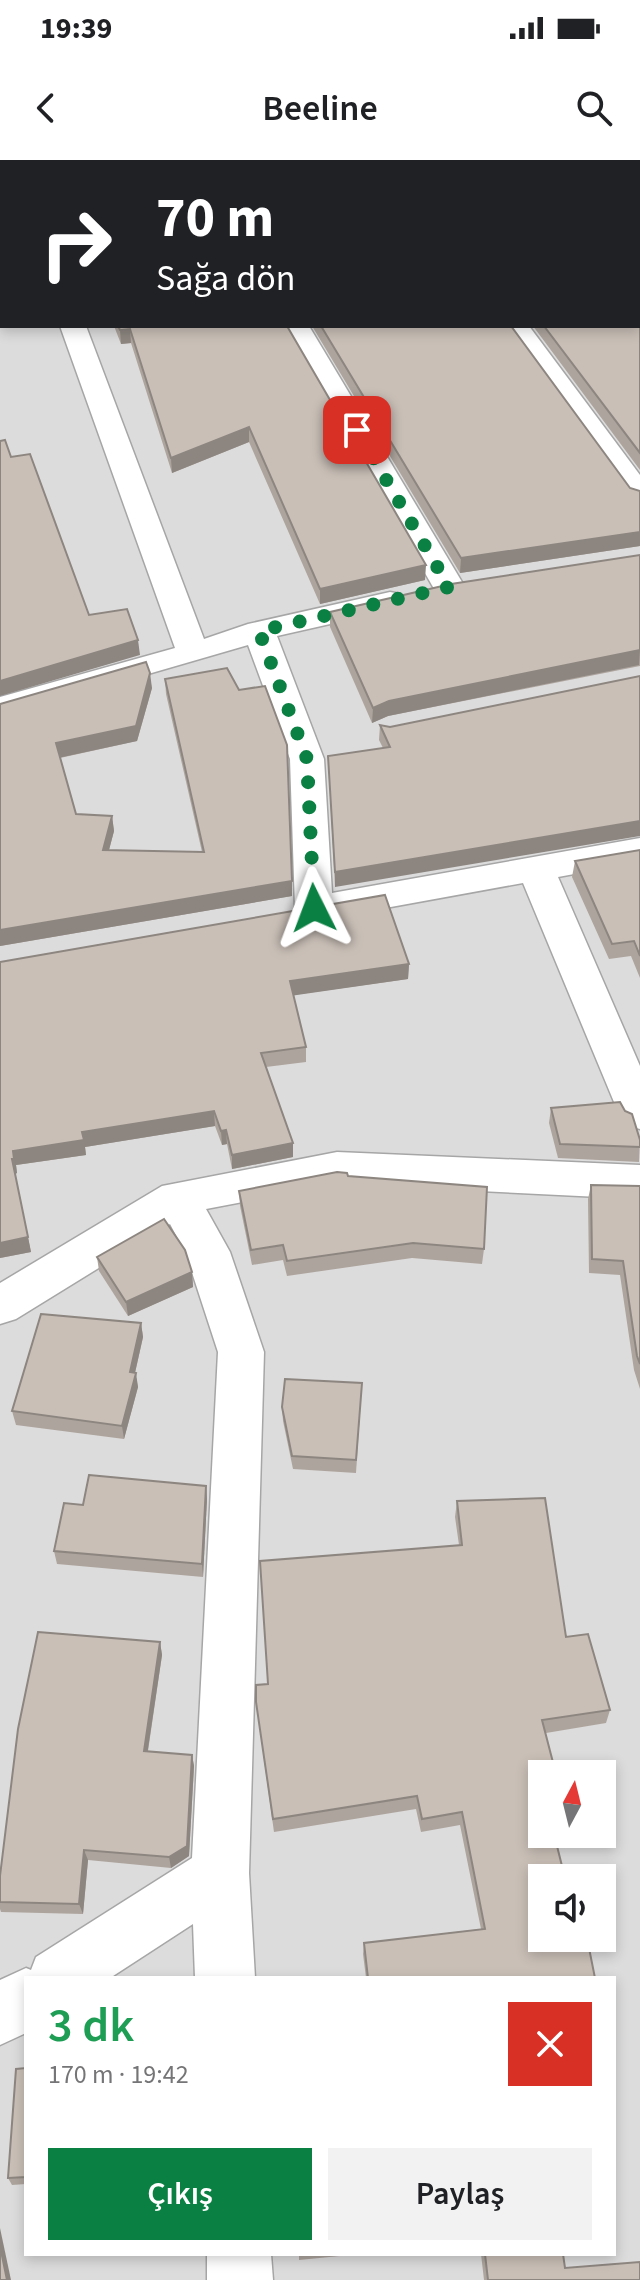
<!DOCTYPE html>
<html lang="tr">
<meta charset="utf-8">
<style>
:root{--surface:#fff;--page:#f2f2f2;--text:#202124;--muted:#757577;--accent:#0b8043}
body{margin:0;font-family:"Source Sans 3",sans-serif;background:var(--page);color:var(--text);height:100vh;display:flex;flex-direction:column;font-size:30px;white-space:nowrap}
*{box-sizing:border-box;margin:0}
p{font-size:26px;color:var(--muted)}
.icon{flex:none;width:44px;height:44px;fill:none;stroke:currentColor;stroke-width:2;stroke-linecap:round;stroke-linejoin:round}
.map{position:relative;flex:1;overflow:hidden}
.sheet{position:absolute;left:24px;top:1816px;width:592px;height:280px;display:flex;flex-direction:column;background:var(--surface);border-radius:0px;box-shadow:0 4px 12px #0003}
.sheet>*{flex:none}
.hud{position:absolute;left:0px;top:0px;width:640px;height:168px;box-shadow:0 4px 12px #0003;background:#202124;color:#fff;overflow:hidden}
.needle{width:52px;rotate:7deg}
.tools{position:absolute;left:528px;top:1600px;display:grid;gap:16px}
.tools a{display:grid;place-items:center;width:88px;height:88px;border-radius:0px;background:var(--surface);box-shadow:0 4px 12px #0003;font-size:40px}
.pin{position:absolute;display:grid;place-items:center;width:68px;height:68px;color:#fff;margin:-34px;border-radius:16px;box-shadow:0 4px 12px #0006}
.me{position:absolute;width:88px;margin:-44px;rotate:357deg;stroke-linejoin:round;filter:drop-shadow(0 0 6px #0008)}
.turn{display:flex;align-items:center;gap:28px;height:168px;padding:0 24px;font-size:36px}
.turn .icon{width:104px;height:104px;stroke-width:2.5}
.turn b{display:block;font-size:56px;line-height:68px}
.round{display:grid;place-items:center;flex:none;width:84px;height:84px;border-radius:0px;background:var(--page)}
.headline{display:flex;align-items:center;justify-content:space-between;height:136px;padding:0 24px}
h1{font-size:48px;font-weight:600;line-height:60px;color:#1e9e55}
.action{display:flex;gap:16px;margin-top:auto;padding:16px 24px}
.action a{flex:1;height:92px;border-radius:0px;background:var(--accent);color:#fff;font-size:32px;font-weight:600;line-height:92px;text-align:center}
.action a+a{background:var(--page);color:var(--text)}
.status{display:flex;justify-content:space-between;align-items:center;height:56px;padding:0 40px;background:var(--surface);direction:ltr}
.status svg{height:22px;fill:currentColor}
header{display:flex;justify-content:space-between;align-items:center;height:104px;padding:0 24px;background:var(--surface);font-size:36px;font-weight:600}
.map>svg:first-child{display:block}
</style>
<div class="status"><b>19:39</b><svg viewBox="0 0 49 12"><path d="M0 12V9h3v3zM5 12V6h3v6zM10 12V3h3v9zM15 12V0h3v12zM26 1h20v11H26zM47 4h2v5h-2z"/></svg></div>
<header><svg class="icon" aria-label="back" viewBox="0 0 24 24"><path d="M15 5l-7 7 7 7"/></svg>Beeline<svg class="icon" aria-label="search" viewBox="0 0 24 24"><circle cx="10" cy="10" r="6"/><path d="M15 15l6 6"/></svg></header>
<div class="map">
<svg width="640" height="2120" viewBox="0 0 640 2120">
<rect width="100%" height="100%" fill="#f1ede4"/>
<!-- residential -->
<path fill="#dddcdc" fill-rule="evenodd" d="M0,0H640V2120H0ZM2,2H638V166H2ZM542,1614H602V1674H542ZM542,1718H602V1778H542ZM26,1818H614V2094H26Z"/>
<g fill="none" stroke-linecap="round" stroke-linejoin="round">
<!-- minor casing -->
<g stroke="#a6a6a6" stroke-width="3">
<g id="minor">
<path d="M16,0H38L39,2H17Z"/>
<path d="M571,0H594L595,2H572Z"/>
<rect x="638" y="58" width="2" height="16"/>
<path d="M60,166H86L204,479L248,464L390,432L401,434L406,441L401,448L277,476L324,599L332,733L640,678V702L558,717L640,906V969L625,965L619,954L523,723L314,761L301,757L295,748L290,599L248,485L0,557V537L175,488Z"/>
<path d="M283,166H309L465,427L460,434L449,436L438,434L433,427Z"/>
<path d="M503,166H529L640,315V344L630,341Z"/>
<path d="M337,992L640,1005V1039L337,1024L206,1049L230,1092L264,1192L249,1713L255,1818H195L193,1764L110,1818H26V1873L0,1885V1820L26,1808L31,1810L36,1797L192,1698L218,1192L186,1094L170,1064L16,1159L0,1164V1123L162,1026Z"/>
<path d="M207,2094H271L273,2120H207Z"/>
</g>
</g>
<!-- major casing -->
<g stroke="#9a6800" stroke-width="3">
<g id="major">
<path d="M640,0V13H638V2H629Z"/>
<rect x="0" y="72" width="2" height="14"/>
<rect x="0" y="109" width="2" height="14"/>
</g>
</g>
<!-- minor -->
<use href="#minor" fill="#fff" fill-rule="evenodd"/>
<!-- major -->
<use href="#major" fill="#ffd59b" fill-rule="evenodd"/>
</g>
<!-- wall -->
<g fill="#ada49d">
<path d="M63,0H491L493,2H64Z"/>
<path d="M640,74V310L533,166H638Z"/>
<path d="M114,166H287L425,420L320,444L249,282L172,313L131,183L121,184Z"/>
<path d="M312,166H511L630,328L640,331V386L460,413Z"/>
<path d="M640,395V506L388,556L372,563L330,467V452Z"/>
<path d="M640,516L335,727L328,596L383,588L379,580L380,565L390,567Z"/>
<path d="M165,519L292,736L0,786V544L152,528L137,581L60,598L76,654L112,656L114,671L109,690L202,692L166,534Z"/>
<path d="M640,690V818L631,796L609,799L572,717L575,701Z"/>
<path d="M0,802L409,804L408,819L293,835L306,887V902L266,907L293,983V997L232,1009L227,984L222,985L215,966L85,987L86,995L16,1005L17,1013L15,1014L31,1092L0,1098Z"/>
<path d="M551,948L640,980L639,1002L558,998L549,963Z"/>
<path d="M348,1016L484,1089L482,1104L412,1098L287,1116L283,1100L252,1105L240,1046L239,1031Z"/>
<path d="M591,1025L640,1026V1229L634,1210L620,1115L589,1113L588,1039Z"/>
<path d="M97,1097L192,1112L193,1127L128,1156L99,1111Z"/>
<path d="M141,1163L143,1177L135,1213L138,1227L124,1279L16,1265L12,1251Z"/>
<path d="M362,1223L356,1313L293,1309L283,1261L282,1247Z"/>
<path d="M206,1326L207,1339L203,1417L57,1404L54,1391L83,1345Z"/>
<path d="M457,1341L566,1477L610,1550L606,1563L546,1573L542,1614V1718L595,1818H366L363,1794L364,1783L481,1769L460,1665L421,1672L416,1649L274,1672L256,1542L459,1385L455,1357Z"/>
<path d="M160,1482L162,1495L148,1591L192,1595L194,1606L189,1696L171,1708L88,1700L83,1754L1,1752L0,1749V1716Z"/>
<path d="M26,1908V2024L12,2025L8,2018Z"/>
<path d="M299,2094H360L299,2100Z"/>
<path d="M481,2094H563L565,2108L640,2120H484Z"/>
</g>
<!-- shaded-wall -->
<g fill="#8d8680">
<path d="M130,169L131,183L121,184L120,170Z"/>
<path d="M249,267V282L172,313L171,298Z"/>
<path d="M640,372V386L460,413L461,398Z"/>
<path d="M426,405L425,420L320,444V429Z"/>
<path d="M138,480L140,495L0,536V521Z"/>
<path d="M640,490L639,505L388,556L372,563L373,548L389,541Z"/>
<path d="M150,513L152,528L137,581L58,598L56,583Z"/>
<path d="M112,656L114,671L105,705L103,690Z"/>
<path d="M640,661V676L335,727V712Z"/>
<path d="M292,721V736L0,786V770Z"/>
<path d="M409,804L408,819L290,836V821Z"/>
<path d="M214,951L215,966L85,987L86,995L16,1005L17,1013L15,1014L12,999L13,991L82,972Z"/>
<path d="M226,970L227,984L222,985L221,971Z"/>
<path d="M293,983V997L232,1009V995Z"/>
<path d="M28,1077L31,1092L0,1098V1083Z"/>
<path d="M192,1112L193,1127L128,1156L126,1142Z"/>
<path d="M141,1163L143,1177L132,1226L130,1212Z"/>
<path d="M136,1213L138,1227L124,1279L122,1266Z"/>
<path d="M206,1326L207,1339L203,1417L202,1404Z"/>
<path d="M160,1482L162,1495L146,1602L144,1591Z"/>
<path d="M192,1595L194,1606L189,1696L171,1708L169,1697Z"/>
<path d="M84,1690L88,1700L83,1754L79,1744Z"/>
<path d="M0,2068L11,2120H7L0,2086Z"/>
</g>
<!-- building -->
<g fill="#c9bfb7" stroke="#8d8680" stroke-width="2">
<path d="M67,0H192L166,2H68Z"/>
<path d="M207,0H491L493,2H208Z"/>
<path d="M638,72L640,74V293L544,166H638Z"/>
<path d="M118,166H287L426,405L320,429L249,267L171,298L130,169L120,170Z"/>
<path d="M321,166H511L630,328L640,331V372L461,398Z"/>
<path d="M5,280L11,297L30,294L89,455L127,449L138,480L0,521V281Z"/>
<path d="M640,395V490L389,541L373,548L330,452L451,424Z"/>
<path d="M146,502L150,513L136,566L56,583L76,654L112,656L103,690L204,692L165,519L227,508L239,530L265,526L287,585L292,721L0,770V544Z"/>
<path d="M640,516V661L335,712L328,596L390,587L380,565L390,567Z"/>
<path d="M640,690V796L634,781L612,784L575,701Z"/>
<path d="M385,735L409,804L290,821L306,887L261,893L293,983L232,995L226,970L221,971L214,951L82,972L84,980L13,991L14,999H12L28,1077L0,1083V802Z"/>
<path d="M620,942L625,951L632,954L640,980V987L560,984L551,948Z"/>
<path d="M337,1012L347,1013L348,1016L487,1027L484,1089L413,1083L287,1101L283,1085L251,1090L239,1031Z"/>
<path d="M591,1025L640,1026V1204L637,1196L623,1101L592,1099Z"/>
<path d="M164,1059L185,1090L192,1112L126,1142L97,1097Z"/>
<path d="M41,1154L141,1163L130,1212L136,1213L122,1266L12,1251Z"/>
<path d="M285,1219L362,1223L356,1300L292,1296L282,1247Z"/>
<path d="M89,1315L206,1326L202,1404L54,1391L64,1343L83,1345Z"/>
<path d="M545,1338L566,1477L588,1474L610,1550L542,1560L556,1614H542V1674H554L565,1718H542V1778H587L595,1818H368L364,1783L485,1769L462,1652L422,1659L417,1636L273,1659L256,1542V1525L268,1524L260,1401L462,1385L457,1341Z"/>
<path d="M38,1472L160,1482L144,1591L192,1595L187,1686L169,1697L84,1690L79,1744L0,1742V1716L18,1569Z"/>
<path d="M26,1908V2017L8,2018L16,1909Z"/>
<path d="M0,2086L7,2120H0Z"/>
<path d="M485,2094H563L565,2108L640,2102V2120H488Z"/>
</g>
<g fill="none" stroke-linecap="round" stroke-linejoin="round">
<!-- route -->
<path stroke="#0b8043" stroke-width="14" stroke-dasharray="0 25.2" d="M314,748L307,599L259,471L449,427L357,270"/>
</g>
</svg>
<div class="tools">
<a><svg class="needle" viewBox="-14 -14 28 28"><path d="M0-13l5 13h-10z" fill="#e53935"/><path d="M0 13l5-13h-10z" fill="#757577"/></svg></a>
<a><svg class="icon" aria-label="sound" viewBox="0 0 24 24"><path d="M4 9h4l5-4v14l-5-4H4zM17 9q2 3 0 6"/></svg></a>
</div>
<div class="pin" style="left:357px;top:270px;background:#d93025"><svg class="icon" aria-label="arrive" viewBox="0 0 24 24"><path d="M6 21V4h12l-3 4 3 4H6"/></svg></div>
<svg class="me" style="left:314px;top:748px" viewBox="-20 -20 40 40"><path d="M0-17L14 15 0 8-14 15z" fill="#0b8043" stroke="#fff" stroke-width="4"/></svg>
<div class="hud">
<div class="turn"><svg class="icon" aria-label="right" viewBox="0 0 24 24"><path d="M7 20v-9h11M14 6l5 5-5 5"/></svg><div><b>70 m</b>Sağa dön</div></div>
</div>
<section class="sheet">
<div class="headline"><div><h1>3 dk</h1><p>170 m · 19:42</p></div><a class="round" style="background:#d93025;color:#fff"><svg class="icon" aria-label="close" viewBox="0 0 24 24"><path d="M6 6l12 12M18 6L6 18"/></svg></a></div>
<div class="action"><a>Çıkış</a><a>Paylaş</a></div>
</section>
</div>
